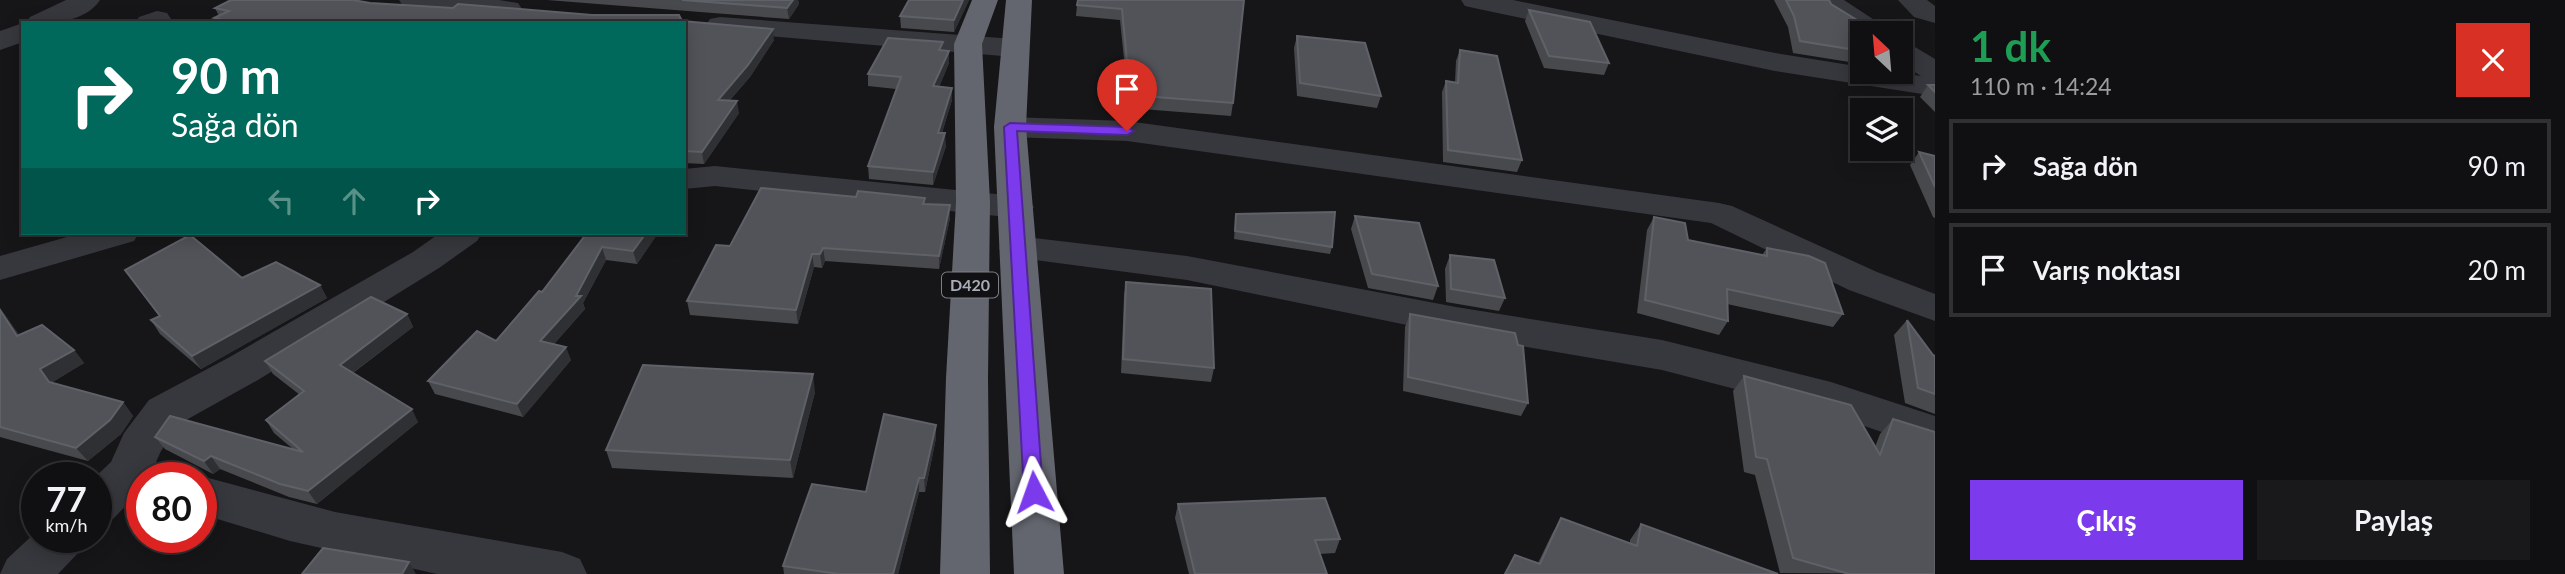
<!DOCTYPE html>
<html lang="tr">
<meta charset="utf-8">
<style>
:root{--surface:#101012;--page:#19191b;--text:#f1f3f6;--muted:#9c9d9f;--line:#303032;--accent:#7c3aed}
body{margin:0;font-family:Lato,sans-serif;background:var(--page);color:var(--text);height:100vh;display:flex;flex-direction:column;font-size:26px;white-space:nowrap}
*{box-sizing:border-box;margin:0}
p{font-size:23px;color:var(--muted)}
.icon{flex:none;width:38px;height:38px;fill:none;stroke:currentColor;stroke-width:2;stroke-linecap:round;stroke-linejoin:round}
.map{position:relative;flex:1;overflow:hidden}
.sheet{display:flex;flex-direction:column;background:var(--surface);width:630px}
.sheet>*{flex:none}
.guide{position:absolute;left:21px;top:21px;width:665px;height:214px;border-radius:0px;box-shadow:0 4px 18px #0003,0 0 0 2px var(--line);background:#00695c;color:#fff;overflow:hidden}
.needle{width:46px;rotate:334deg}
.buttons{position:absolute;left:1850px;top:21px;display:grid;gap:14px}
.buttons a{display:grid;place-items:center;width:63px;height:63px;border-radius:0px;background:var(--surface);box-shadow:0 4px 18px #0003,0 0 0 2px var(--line);font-size:35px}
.speed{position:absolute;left:21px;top:462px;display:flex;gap:14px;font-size:35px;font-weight:700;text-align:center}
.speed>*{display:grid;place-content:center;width:91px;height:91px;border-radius:50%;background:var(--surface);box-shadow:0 4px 18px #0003,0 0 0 2px var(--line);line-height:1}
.speed small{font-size:18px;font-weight:400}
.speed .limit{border:10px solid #d22;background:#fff;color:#111}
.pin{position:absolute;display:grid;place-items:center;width:60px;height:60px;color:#fff;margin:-72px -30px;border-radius:50% 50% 50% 0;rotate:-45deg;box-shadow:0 0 7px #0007}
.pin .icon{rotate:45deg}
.me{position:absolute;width:77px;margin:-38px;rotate:356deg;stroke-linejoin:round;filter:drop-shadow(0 0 5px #0008)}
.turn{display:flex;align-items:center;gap:24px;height:147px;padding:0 35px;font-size:32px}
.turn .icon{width:91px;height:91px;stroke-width:2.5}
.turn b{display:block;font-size:49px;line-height:60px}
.lanes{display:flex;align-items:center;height:66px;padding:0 35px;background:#0003;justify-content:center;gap:35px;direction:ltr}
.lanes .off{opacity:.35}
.round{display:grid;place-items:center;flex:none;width:74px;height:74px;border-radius:0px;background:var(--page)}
.overview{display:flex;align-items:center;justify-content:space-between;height:119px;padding:0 35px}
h1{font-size:42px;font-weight:700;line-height:52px;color:#1e9e55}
.primary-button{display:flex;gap:14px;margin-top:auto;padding:14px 35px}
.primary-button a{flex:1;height:80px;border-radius:0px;background:var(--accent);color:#fff;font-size:28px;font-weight:700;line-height:80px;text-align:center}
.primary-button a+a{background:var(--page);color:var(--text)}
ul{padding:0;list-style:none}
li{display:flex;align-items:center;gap:21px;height:94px;margin:0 14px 10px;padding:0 21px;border:4px solid var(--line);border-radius:0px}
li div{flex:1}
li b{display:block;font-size:26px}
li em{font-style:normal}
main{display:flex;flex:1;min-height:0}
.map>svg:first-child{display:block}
</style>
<main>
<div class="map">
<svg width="1935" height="574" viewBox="0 0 1935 574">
<rect width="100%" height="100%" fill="#161618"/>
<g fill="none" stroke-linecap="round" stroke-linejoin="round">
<!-- minor -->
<g fill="#37383d" fill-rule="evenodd">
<path d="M66,0H100C85,23 51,23 26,23L30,17Z"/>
<path d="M399,0H499L518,3L522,9L518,15L509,17L412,8L403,6Z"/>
<path d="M1461,0H1513L1775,53L1862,67V72H1895L1921,76L1900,63V42L1910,44L1935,59V96L1775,71L1474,8L1465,6Z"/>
<path d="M1818,0H1844L1885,27L1889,33H1862V37L1827,14Z"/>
<path d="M1898,0H1927L1935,6V23L1914,17Z"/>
<path d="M157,11L167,13L171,19L168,23H135L139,17Z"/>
<path d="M720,17L1014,39L1024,42L1028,48L1024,54L1014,57L710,31L706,25L710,19Z"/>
<path d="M23,23V42L0,50V31Z"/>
<path d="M1010,117L1127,121L1719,203L1732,206L1877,272L1935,294V321L1849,290L1711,223L1127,141L1010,137L999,134L994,127L999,120Z"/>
<path d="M715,166L1016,196L1028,200L1034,207L1028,214L1016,218L715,186L684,189V169Z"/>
<path d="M81,233H139L134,241L0,280V256Z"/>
<path d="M440,233H482L477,241L439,268L258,380L179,424L161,451L156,462L164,465L171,478H142V494L138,493L113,519L96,524V478H94L111,462L124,433L149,400L228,358L413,252Z"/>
<path d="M1017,236L1187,256L1456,307L1662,340L1831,382L1935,416V450L1823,412L1662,370L1456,335L1187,280L1004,256L999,248L1004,240Z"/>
<path d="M201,476L335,512L562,552L580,559L587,574H437L290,541L201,514V478H196Z"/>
<path d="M37,531V537H87L80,551L58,574H0L7,559Z"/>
</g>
<!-- highway -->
<g fill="#63666e" fill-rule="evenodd">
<path d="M972,0H998L982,44L990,202L988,378L990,574H940L946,378L956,202L954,44Z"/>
<path d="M1006,0H1032L1026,127L1064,574H1014L994,127Z"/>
</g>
</g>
<!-- wall -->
<g fill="#47494d">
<path d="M547,0H798L799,4L789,19Z"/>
<path d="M969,0L954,32L901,28L900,16Z"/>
<path d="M1244,0L1233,103L1231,116L1129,108L1120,20L1076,16L1077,5Z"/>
<path d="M1774,0H1829L1831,4L1862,33V64L1793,53L1788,27Z"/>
<path d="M370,3L682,21L774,40L750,77L730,100L739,113L704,164L684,163V23H217L214,18L219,16L215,8Z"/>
<path d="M1529,10L1609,63L1604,75L1544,68L1525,21Z"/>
<path d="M1297,36L1381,96L1377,108L1297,96L1294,48Z"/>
<path d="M1460,50L1522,160L1517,172L1443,162L1442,92L1446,81L1455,82L1456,61Z"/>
<path d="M943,51H949V63L939,87L952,88V100L942,133L946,146L933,185L869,179L868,166L896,89L868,86V74Z"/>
<path d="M1928,85H1935V112L1920,97Z"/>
<path d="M1919,152L1935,156V218L1933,217L1910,165Z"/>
<path d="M856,197L925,198V204L950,205V218L939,269L825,261L822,268L814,267L798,324L690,315L687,301L730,246Z"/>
<path d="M1236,214L1332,247L1330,254L1234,239Z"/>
<path d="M1355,216L1438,286L1433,300L1368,288L1351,229Z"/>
<path d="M1654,217L1688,240L1762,255L1767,248L1843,314L1833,327L1727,304L1728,321L1719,335L1637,313L1647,230Z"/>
<path d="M415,233H436L431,236Z"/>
<path d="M587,233H658L637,264L606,260L583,303L585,309L554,344L571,360L523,417L435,394L428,381L496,341L542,292Z"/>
<path d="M1450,255L1505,298L1499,311L1446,302L1445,269Z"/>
<path d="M125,270L242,278L320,285L327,298L201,369L160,334L151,320L159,316Z"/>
<path d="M1126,282L1214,368L1211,382L1121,373L1124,295Z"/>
<path d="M0,308L19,335L74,350L84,363L51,383L123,402L133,416L121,434L88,461L0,437Z"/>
<path d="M407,314L413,327L353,373L418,422L317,504L289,497L220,469L213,474L165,449L155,437L293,449L274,433L266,420L300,395L273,374L265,361Z"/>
<path d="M1410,314L1528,403L1521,416L1403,391L1405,327Z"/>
<path d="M1907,320L1933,355L1935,356V414L1905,403L1894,335Z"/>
<path d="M1744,376L1875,447L1880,434L1893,419L1935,574L1780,573L1755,475L1744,472L1733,391Z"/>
<path d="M815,392L793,478L612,468L606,450Z"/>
<path d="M936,425V438L925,492H919L898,574H784L783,566L866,492Z"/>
<path d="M1178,504L1340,539L1335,553L1319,554L1327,574H1189L1175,518Z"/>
<path d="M1561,518L1630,543V540L1641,524L1778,574H1504L1515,555L1538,563L1552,534Z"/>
</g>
<!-- shaded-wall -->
<g fill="#2f3033">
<path d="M793,0H798L799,4L789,19L787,8Z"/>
<path d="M963,0H969L954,32V20Z"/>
<path d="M773,29L774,40L750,77L720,111L718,100Z"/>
<path d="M949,51V63L934,99L933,86Z"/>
<path d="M952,88V100L938,145V133Z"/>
<path d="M737,101L739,113L704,164L702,152Z"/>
<path d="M945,133L946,146L933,185V172Z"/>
<path d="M950,205V218L939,269V256Z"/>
<path d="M646,233H658L637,264L633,251Z"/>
<path d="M602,247L606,260L583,303L585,309L545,354L540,341L576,296Z"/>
<path d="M823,248L825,261L822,268L820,254Z"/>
<path d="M812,254L814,267L798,324L796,310Z"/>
<path d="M320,285L327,298L201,369L192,356Z"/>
<path d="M0,308L29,349L17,336L0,310Z"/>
<path d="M407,314L413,327L347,377L340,365Z"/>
<path d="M566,347L571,360L523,417L517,404Z"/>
<path d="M74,350L84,363L51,383L49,382L40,369Z"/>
<path d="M813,374L815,392L793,478L790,460Z"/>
<path d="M123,402L133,416L121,434L88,461L76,448Z"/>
<path d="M412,409L418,422L317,504L308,491Z"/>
<path d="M936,425V438L925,492L924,478Z"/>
<path d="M211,456L220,469L213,474L204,461Z"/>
<path d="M919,478V492L898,574H893Z"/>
<path d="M409,562L416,574H402Z"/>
</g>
<!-- building -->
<g fill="#525359" stroke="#5f6168" stroke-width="2">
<path d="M231,0H353L370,3L453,8L458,4L592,15H679L682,21L773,29L748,65L718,100L737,101L702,152L684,151V23H238L214,18L229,11L215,8Z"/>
<path d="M682,0H793L787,8Z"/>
<path d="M909,0H963L954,20L900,16Z"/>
<path d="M1078,0H1244L1233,103L1130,95L1122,9L1077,5Z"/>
<path d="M1786,0H1829L1831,4L1870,28L1875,33H1862V51L1800,41L1794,16Z"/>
<path d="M1529,10L1590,22L1609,63L1549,56Z"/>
<path d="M1297,36L1365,43L1381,96L1300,83Z"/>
<path d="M888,38L943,42L939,50L949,51L933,86L952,88L938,133H945L933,172L868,166L901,77L868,74Z"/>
<path d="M1460,50L1497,56L1522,160L1448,150L1446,81L1458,83Z"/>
<path d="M1928,85H1935V92Z"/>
<path d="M1919,152L1935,156V187Z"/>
<path d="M761,188L856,197L858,191L925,198L923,204L950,205L939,256L823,248L820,254H812L796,310L687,301L716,245L730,246Z"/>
<path d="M1335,212L1332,247L1235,231L1236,214Z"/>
<path d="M1355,216L1419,223L1438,286L1372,274Z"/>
<path d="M1654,217L1685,223L1688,240L1767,256V248L1809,256L1825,263L1843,314L1727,289L1728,321L1645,300Z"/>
<path d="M587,233H646L633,251L602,247L576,296H581L540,341L566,347L517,404L428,381L477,331L496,341L539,291L542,292Z"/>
<path d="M190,235L242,278L276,262L320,285L192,356L151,320L160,316L125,270Z"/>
<path d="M1450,255L1494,260L1505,298L1451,289Z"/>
<path d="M1126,282L1211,289L1214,368L1123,359Z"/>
<path d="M371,297L407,314L340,365L412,409L308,491L280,484L211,456L204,461L155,437L170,416L303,452L266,420L304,391L265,361Z"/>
<path d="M0,310L17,336L42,325L74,350L40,369L49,382L123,402L110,420L76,448L0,427Z"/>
<path d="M1410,314L1515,333L1518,345L1523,346L1528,403L1408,377Z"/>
<path d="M1907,320L1933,355L1935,356V394L1918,388Z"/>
<path d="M643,365L813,374L790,460L606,450Z"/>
<path d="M1744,376L1851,405L1880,455L1893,419L1935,432V574H1849L1793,558L1767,459L1756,457Z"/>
<path d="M884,414L936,425L924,478H919L893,574H839L783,566L812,484L866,492Z"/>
<path d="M1325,498L1340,539L1315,540L1327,574H1195L1178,504Z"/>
<path d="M1561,518L1637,546L1641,524L1778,574H1505L1515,555L1540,564Z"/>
<path d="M323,548L409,562L402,574H302Z"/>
</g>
<!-- route -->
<path fill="#7c3aed" stroke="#51269a" stroke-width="2" d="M1010,123L1127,127L1134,131L1127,135L1017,131L1043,492L1041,498L1034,500L1027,498L1024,492L1004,127Z"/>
<g text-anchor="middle" stroke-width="6" stroke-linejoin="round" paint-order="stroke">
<!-- shield labels -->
<rect fill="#111113" stroke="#7b7e86" stroke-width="2" x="942" y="272.5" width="56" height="25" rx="5"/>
<g font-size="16" font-weight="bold" fill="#a8adb8">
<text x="970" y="291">D420</text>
</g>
</g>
</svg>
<div class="buttons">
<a><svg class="needle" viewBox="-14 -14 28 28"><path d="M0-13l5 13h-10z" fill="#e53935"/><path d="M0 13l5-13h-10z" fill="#9c9d9f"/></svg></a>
<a><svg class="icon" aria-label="layers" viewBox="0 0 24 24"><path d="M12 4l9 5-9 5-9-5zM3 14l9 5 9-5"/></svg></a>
</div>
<div class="speed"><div>77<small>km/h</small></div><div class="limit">80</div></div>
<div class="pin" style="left:1127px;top:131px;background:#d93025"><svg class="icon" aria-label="arrive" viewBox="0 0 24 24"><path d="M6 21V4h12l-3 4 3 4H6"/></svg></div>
<svg class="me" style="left:1034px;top:492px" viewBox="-20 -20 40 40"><path d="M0-17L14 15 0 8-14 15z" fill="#7c3aed" stroke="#fff" stroke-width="4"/></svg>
<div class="guide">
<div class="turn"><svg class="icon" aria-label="right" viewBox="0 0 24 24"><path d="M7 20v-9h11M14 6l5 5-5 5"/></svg><div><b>90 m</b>Sağa dön</div></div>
<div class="lanes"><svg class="icon off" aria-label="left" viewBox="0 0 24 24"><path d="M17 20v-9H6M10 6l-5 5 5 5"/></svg><svg class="icon off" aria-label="ahead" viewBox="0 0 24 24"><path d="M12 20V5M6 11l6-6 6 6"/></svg><svg class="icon" aria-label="right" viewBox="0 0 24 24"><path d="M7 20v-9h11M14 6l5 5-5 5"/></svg></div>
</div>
</div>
<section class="sheet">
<div class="overview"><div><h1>1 dk</h1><p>110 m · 14:24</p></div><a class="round" style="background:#d93025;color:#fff"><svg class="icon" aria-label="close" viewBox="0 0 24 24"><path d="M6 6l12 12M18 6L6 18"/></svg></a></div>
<ul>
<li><svg class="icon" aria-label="right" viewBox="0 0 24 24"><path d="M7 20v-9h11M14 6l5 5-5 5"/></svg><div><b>Sağa dön</b></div><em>90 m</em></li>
<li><svg class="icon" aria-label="arrive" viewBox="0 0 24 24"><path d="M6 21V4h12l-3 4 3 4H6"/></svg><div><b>Varış noktası</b></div><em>20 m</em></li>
</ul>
<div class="primary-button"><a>Çıkış</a><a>Paylaş</a></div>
</section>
</main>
